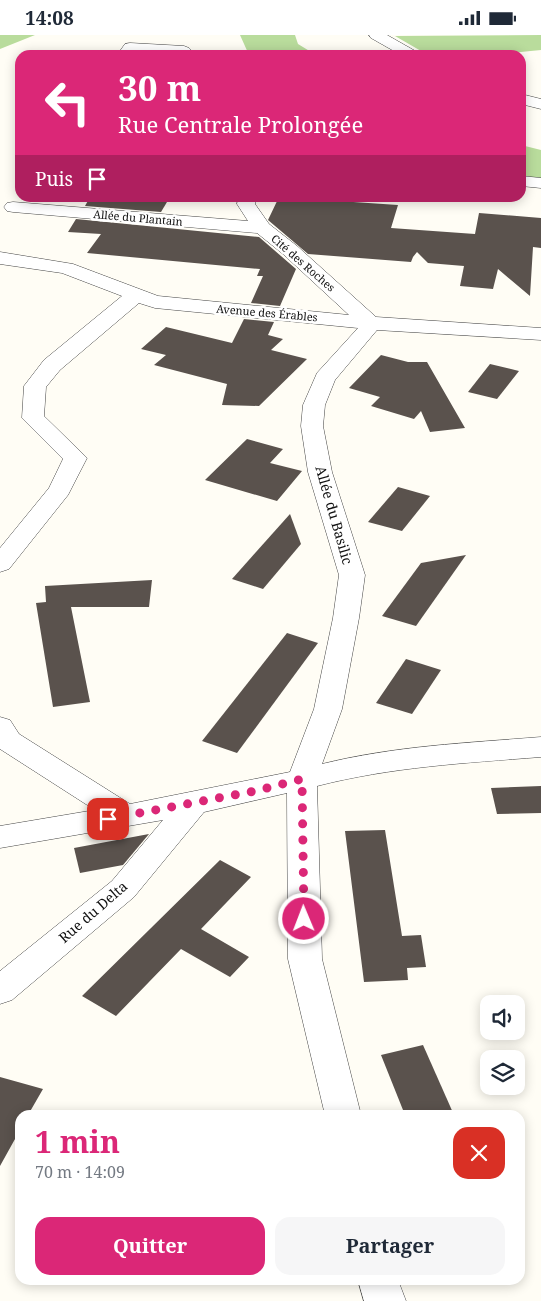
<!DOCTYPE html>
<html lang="fr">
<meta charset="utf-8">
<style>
:root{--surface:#fff;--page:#f6f6f7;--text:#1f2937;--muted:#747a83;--accent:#db2777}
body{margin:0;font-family:"Noto Serif",serif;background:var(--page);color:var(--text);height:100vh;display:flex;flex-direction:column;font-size:19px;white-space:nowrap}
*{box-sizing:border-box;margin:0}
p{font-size:16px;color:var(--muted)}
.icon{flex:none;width:28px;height:28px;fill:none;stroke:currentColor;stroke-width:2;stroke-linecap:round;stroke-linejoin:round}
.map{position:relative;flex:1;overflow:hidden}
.details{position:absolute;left:15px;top:1075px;width:510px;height:175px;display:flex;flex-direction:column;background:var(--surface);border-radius:15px;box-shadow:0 2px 12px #0003}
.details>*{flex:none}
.guide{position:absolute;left:15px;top:15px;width:511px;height:152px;border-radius:15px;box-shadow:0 2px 12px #0003;background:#db2777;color:#fff;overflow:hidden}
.buttons{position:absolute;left:480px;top:960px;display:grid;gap:10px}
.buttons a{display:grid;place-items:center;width:45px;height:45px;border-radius:10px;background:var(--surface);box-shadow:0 2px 12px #0003;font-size:25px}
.pin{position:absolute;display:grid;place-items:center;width:42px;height:42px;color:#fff;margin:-21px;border-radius:10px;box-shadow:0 2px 8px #0006}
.me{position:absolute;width:55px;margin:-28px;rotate:359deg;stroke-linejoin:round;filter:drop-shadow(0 0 4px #0008)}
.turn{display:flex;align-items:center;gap:18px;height:105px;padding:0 20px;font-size:22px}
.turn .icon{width:65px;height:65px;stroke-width:2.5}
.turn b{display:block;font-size:35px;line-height:42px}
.then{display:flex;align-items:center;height:48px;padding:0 20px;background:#0003;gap:10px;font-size:19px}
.round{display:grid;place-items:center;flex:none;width:52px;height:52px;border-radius:15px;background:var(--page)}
.headline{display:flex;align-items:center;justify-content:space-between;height:85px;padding:0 20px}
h1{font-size:30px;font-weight:700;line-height:38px;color:var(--accent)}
.button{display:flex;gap:10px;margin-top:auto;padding:10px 20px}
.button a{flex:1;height:58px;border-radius:15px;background:var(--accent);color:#fff;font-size:20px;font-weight:700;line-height:58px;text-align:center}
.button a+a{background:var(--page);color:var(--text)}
.status{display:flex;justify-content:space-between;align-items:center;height:35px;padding:0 25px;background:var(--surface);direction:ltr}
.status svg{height:14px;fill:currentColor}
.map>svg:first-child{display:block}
</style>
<div class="status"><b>14:08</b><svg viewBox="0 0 49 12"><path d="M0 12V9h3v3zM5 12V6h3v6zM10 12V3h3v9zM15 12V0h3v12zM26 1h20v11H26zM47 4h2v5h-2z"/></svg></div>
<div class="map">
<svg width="541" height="1266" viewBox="0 0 541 1266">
<rect width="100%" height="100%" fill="#fffdf5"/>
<!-- forest -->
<g fill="#b9dc9c">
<path d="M0,0H35L0,14Z"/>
<path d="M240,0H295L298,9L316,20H249Z"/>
<path d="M541,0V15L491,20H428L395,1Z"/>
<path d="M521,110L541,115V144L521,140Z"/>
</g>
<!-- building -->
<g fill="#5a524d">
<path d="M90,162H170L161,177L85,171Z"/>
<path d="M279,162L398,170L391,193L475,199L479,178L541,183V213L533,212L530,261L498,234L493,254L460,251L464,231L428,228L417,217L413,222L411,227L308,219L268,185Z"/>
<path d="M76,184L259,202L296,234L280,271L251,268L263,241H257L260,234L87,218L101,199L68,197Z"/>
<path d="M244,284L274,287L268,300L283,304L271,315L307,324L259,371L222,370L227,349L154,330L166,320L141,314L166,292L232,308Z"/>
<path d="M381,320L408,327H427L465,393L430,397L421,376L414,384L371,371L380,362L349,353Z"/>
<path d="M490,329L519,336L497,364L468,357Z"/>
<path d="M247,404L283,414L270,428L302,436L277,466L205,445Z"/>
<path d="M398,452L430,461L402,496L368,487Z"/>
<path d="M290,479L301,509L263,554L232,544Z"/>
<path d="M466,520L416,591L382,581L421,528Z"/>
<path d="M152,545L149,572H71L90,667L53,672L36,568L46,567L45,551Z"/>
<path d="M287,598L318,608L237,718L202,706Z"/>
<path d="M406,624L441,635L412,679L376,668Z"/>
<path d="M541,751V778L497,779L491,753Z"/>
<path d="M385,795L402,901L421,900L426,932L407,933L408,945L364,947L345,796Z"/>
<path d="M149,799L123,830L80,838L74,813Z"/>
<path d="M220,825L251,842L201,894L249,922L230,942L181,914L116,981L82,961Z"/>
<path d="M423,1010L454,1080H405L381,1020Z"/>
<path d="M0,1042L43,1054L28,1080H20V1095L0,1131Z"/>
</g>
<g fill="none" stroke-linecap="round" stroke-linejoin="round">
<!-- minor casing -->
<g stroke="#444" stroke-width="1">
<g id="minor">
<path d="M369,0H387L417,17L420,20H401L371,3Z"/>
<path d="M130,8L184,11L189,13L192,16L186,20L135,17L133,20H117L125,9Z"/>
<path d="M521,59L541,64V74L521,69Z"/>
<path d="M521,141L541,143V153L521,151Z"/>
<path d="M239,162H257L255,169L269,189L297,211L376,282L541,293V305L377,295L335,345L325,370L323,391L332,437L365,540L359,583L342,674L322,729C394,711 467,708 541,702V722C465,728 391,732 317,751L322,924L361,1080H325L288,924L287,758L204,777L134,862L12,965L0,969V936L112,846L163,785L0,813V791L95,775L0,714V682L10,685L19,699L130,769L290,737L314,674L333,583L339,540L308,437L301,391L303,370L317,338L358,293L155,273L139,268L60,335L46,352L44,381L87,423L68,460L9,534L0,537V513L49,453L63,424L22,383L24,351L44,325L122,261L62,238L0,229V217L73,229L158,261L349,280L283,219L257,198L13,177L7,176L4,172L7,168L13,167L248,186L237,169Z"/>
<path d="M358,1245H398L406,1266H364Z"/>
</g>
</g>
<!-- minor -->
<use href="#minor" fill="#fff" fill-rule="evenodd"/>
</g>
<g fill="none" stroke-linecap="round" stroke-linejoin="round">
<!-- route -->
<path stroke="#db2777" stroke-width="9" stroke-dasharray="0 16.2" d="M108,784L255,756L302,744L304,884"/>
</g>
<g text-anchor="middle" stroke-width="5" stroke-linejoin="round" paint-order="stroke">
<!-- far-street labels -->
<g font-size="11" fill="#111" stroke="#fff">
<text transform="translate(138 183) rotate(5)" y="4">Allée du Plantain</text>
<text transform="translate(303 228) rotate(41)" y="4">Cité des Roches</text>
<text transform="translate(267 278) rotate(5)" y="4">Avenue des Érables</text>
</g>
<!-- street labels -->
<g font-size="14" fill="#111" stroke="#fff">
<text transform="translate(334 480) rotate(74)" y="5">Allée du Basilic</text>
<text transform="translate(93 877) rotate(-41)" y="5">Rue du Delta</text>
</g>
</g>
</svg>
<div class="buttons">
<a><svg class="icon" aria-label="sound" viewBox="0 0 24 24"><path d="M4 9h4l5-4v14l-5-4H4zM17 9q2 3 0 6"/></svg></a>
<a><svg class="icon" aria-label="layers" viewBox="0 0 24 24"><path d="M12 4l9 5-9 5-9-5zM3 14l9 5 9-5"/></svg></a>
</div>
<div class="pin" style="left:108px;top:784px;background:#d93025"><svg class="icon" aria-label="arrive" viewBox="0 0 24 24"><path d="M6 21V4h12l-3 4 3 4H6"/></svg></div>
<svg class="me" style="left:304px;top:884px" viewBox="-20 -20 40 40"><circle r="17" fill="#db2777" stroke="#fff" stroke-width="3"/><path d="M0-11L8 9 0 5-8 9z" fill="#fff"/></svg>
<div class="guide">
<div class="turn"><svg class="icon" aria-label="left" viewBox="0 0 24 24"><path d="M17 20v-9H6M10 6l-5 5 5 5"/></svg><div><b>30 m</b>Rue Centrale Prolongée</div></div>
<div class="then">Puis<svg class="icon" aria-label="arrive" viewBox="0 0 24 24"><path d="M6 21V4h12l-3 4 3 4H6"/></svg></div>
</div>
<section class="details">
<div class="headline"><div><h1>1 min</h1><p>70 m · 14:09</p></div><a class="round" style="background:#d93025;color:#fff"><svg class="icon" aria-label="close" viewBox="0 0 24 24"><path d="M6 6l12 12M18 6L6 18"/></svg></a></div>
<div class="button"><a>Quitter</a><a>Partager</a></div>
</section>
</div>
